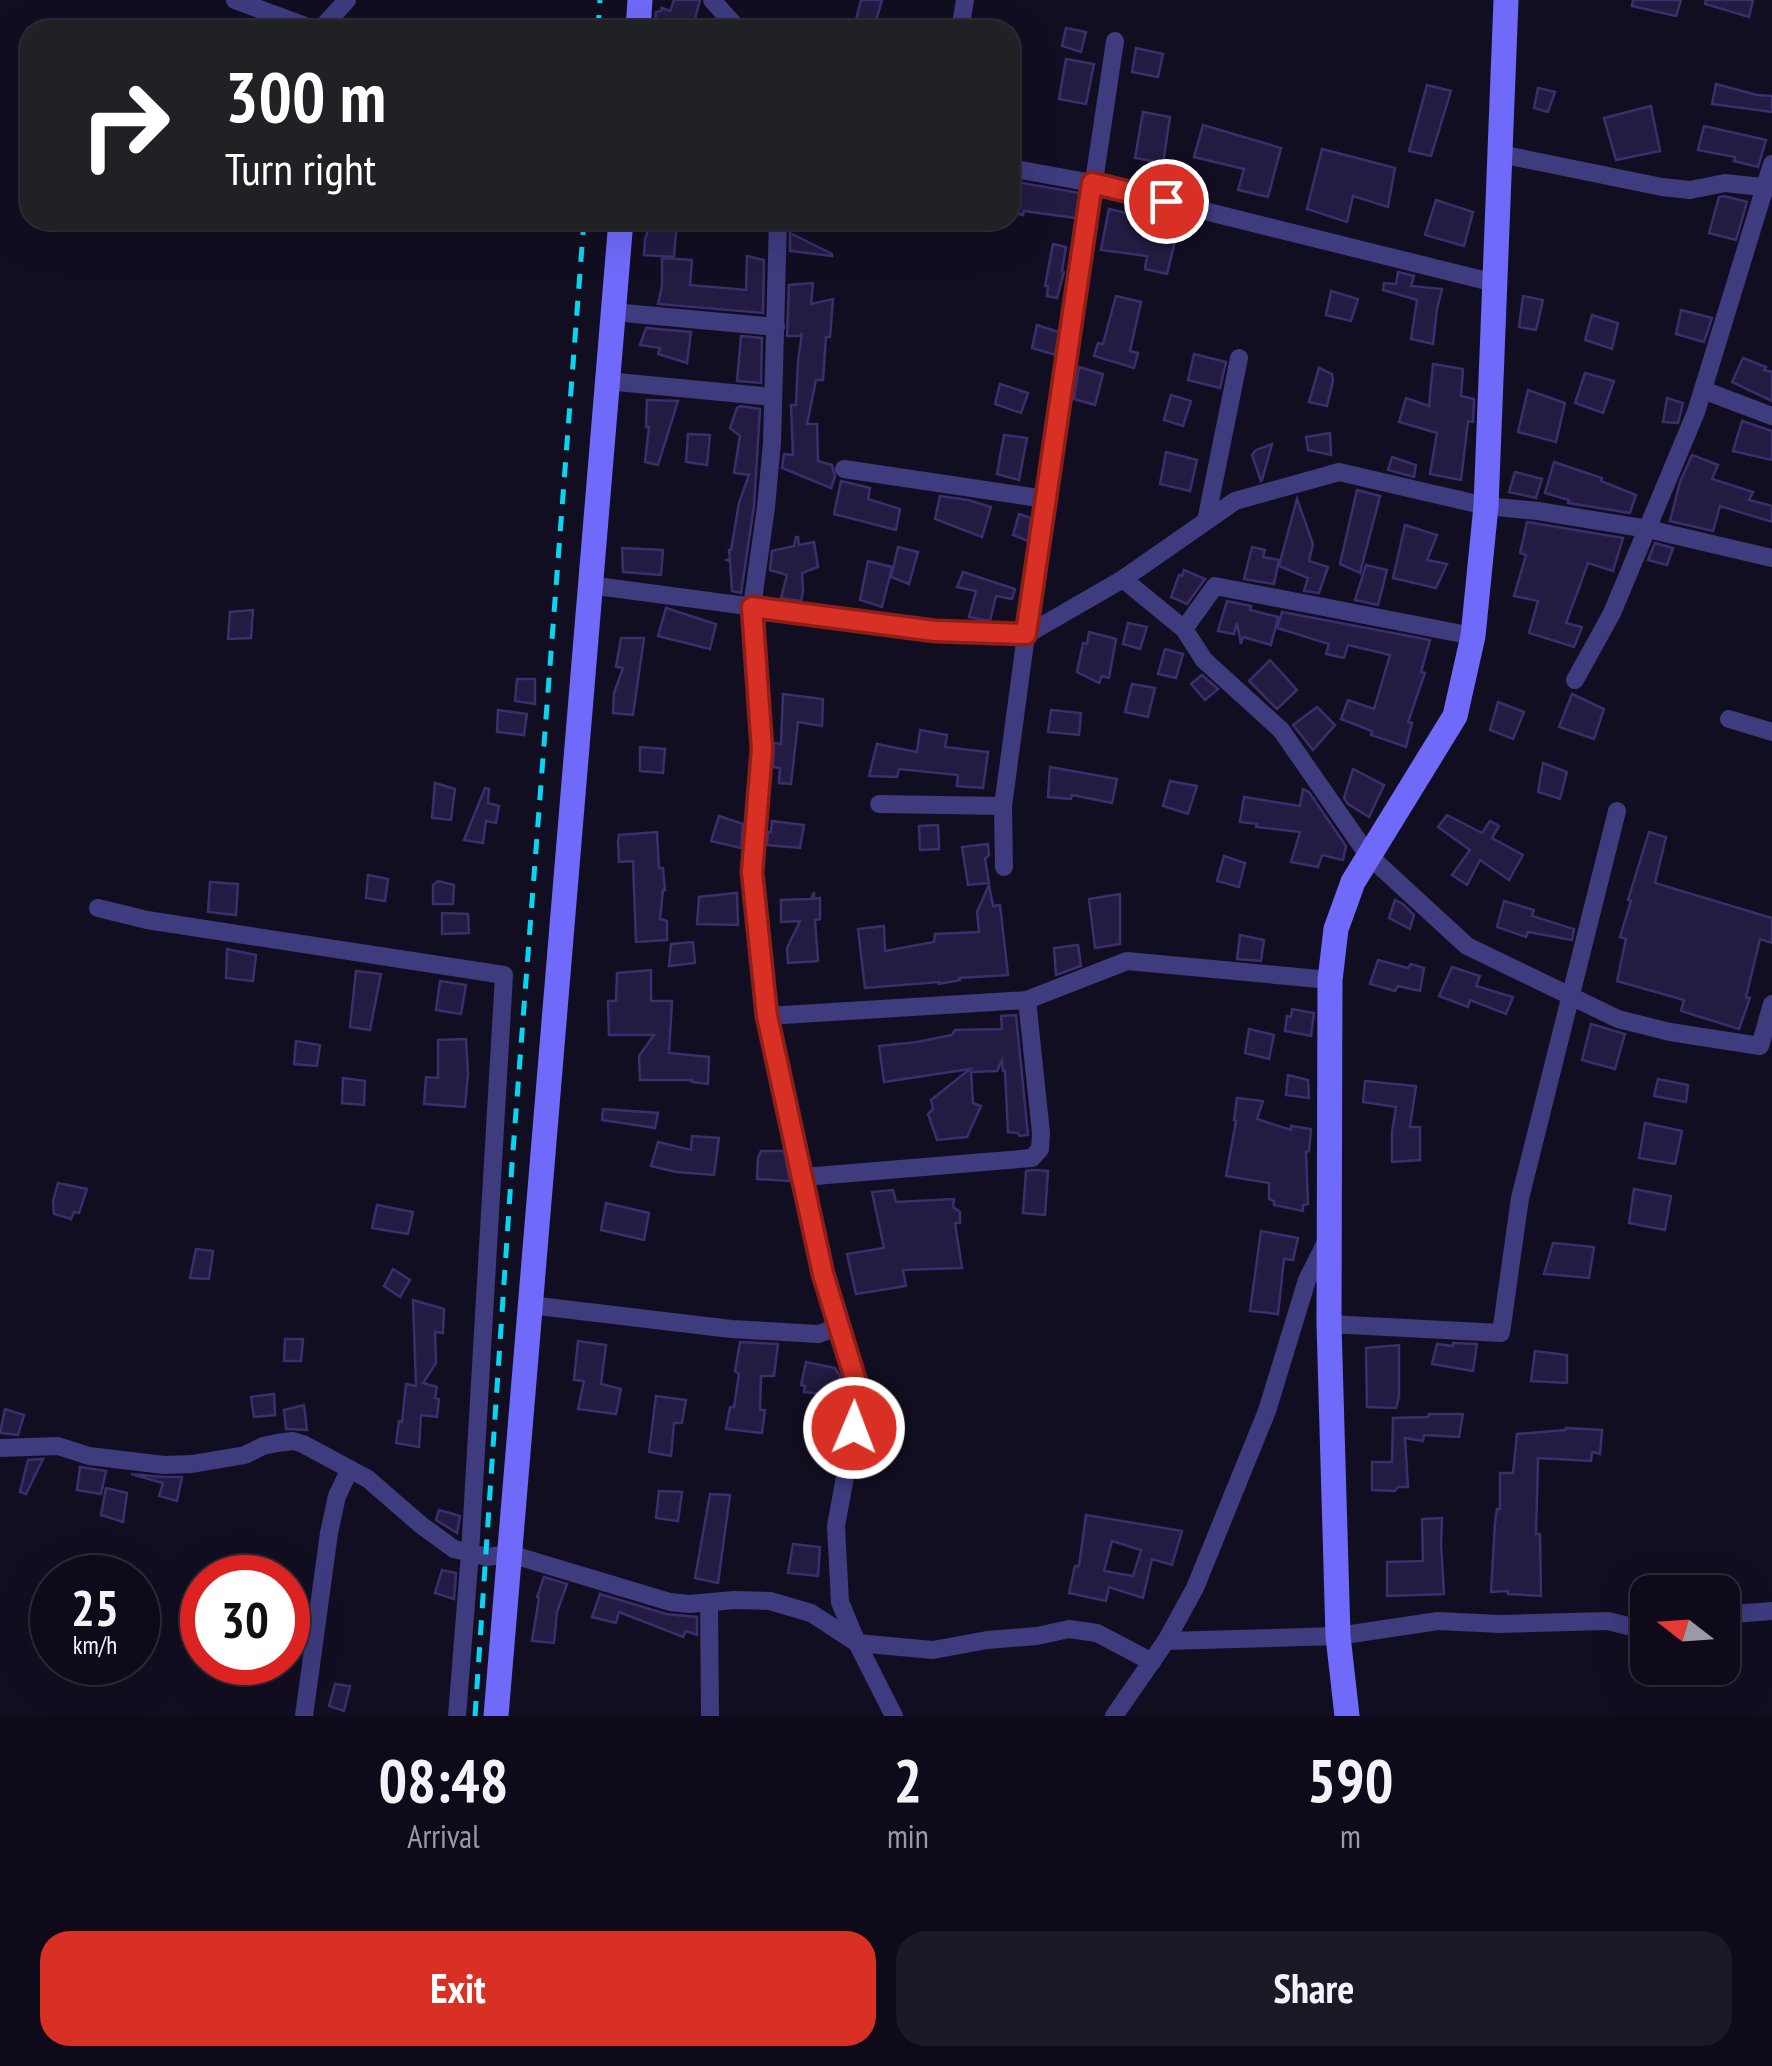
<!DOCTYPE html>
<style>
:root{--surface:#0e0a19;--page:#1c1826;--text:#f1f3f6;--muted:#9b9aa2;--line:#2e2b38;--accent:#d93025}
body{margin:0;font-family:"PT Sans Narrow",sans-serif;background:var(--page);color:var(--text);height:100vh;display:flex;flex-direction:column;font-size:38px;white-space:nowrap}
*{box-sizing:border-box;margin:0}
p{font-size:32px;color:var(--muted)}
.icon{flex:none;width:55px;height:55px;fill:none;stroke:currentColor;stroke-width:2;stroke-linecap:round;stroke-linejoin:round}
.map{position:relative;height:1716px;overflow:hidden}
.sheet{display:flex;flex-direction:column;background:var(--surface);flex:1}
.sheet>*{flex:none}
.guide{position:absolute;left:20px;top:20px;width:1000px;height:210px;border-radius:30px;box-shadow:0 10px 40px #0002,0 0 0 2px var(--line);background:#202124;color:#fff;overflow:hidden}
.needle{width:65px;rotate:287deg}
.fabs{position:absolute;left:1630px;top:1575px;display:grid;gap:20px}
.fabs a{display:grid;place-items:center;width:110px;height:110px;border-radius:20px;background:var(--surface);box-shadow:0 10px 40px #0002,0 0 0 2px var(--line);font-size:50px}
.speed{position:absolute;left:30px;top:1555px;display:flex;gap:20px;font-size:50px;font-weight:700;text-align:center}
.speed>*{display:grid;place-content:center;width:130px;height:130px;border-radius:50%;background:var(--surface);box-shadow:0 10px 40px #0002,0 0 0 2px var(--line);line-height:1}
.speed small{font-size:25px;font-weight:400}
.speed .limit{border:15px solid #d22;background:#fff;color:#111}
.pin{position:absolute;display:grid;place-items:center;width:85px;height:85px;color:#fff;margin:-42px;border:5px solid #fff;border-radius:50%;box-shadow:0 2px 10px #0007}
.me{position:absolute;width:110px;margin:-55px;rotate:1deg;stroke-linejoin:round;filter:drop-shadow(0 0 8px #0008)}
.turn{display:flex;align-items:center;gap:35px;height:210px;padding:0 40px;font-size:45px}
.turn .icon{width:130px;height:130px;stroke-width:2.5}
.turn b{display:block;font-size:70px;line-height:85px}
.eta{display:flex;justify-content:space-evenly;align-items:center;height:170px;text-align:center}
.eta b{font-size:60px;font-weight:800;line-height:70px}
.cta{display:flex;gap:20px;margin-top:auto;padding:20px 40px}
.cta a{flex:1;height:115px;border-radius:30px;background:var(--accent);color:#fff;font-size:40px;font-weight:800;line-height:115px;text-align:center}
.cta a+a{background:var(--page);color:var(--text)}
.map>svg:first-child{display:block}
</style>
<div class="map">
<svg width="1772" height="1716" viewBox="0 0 1772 1716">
<rect width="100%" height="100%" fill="#120e21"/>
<!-- building -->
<g fill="#231b41" stroke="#3b2e6d" stroke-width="2.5" fill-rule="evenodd">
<path d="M674,0H700L692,30H654L656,12L661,11L662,8L670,11Z"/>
<path d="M861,0H882L875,24L856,20Z"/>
<path d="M1633,0H1681L1676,16L1632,6Z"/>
<path d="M1706,0H1753L1749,17L1705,4Z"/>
<path d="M1066,28L1086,32L1081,52L1062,46Z"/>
<path d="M1136,48L1163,54L1158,77L1132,72Z"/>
<path d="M1066,59L1094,64L1086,104L1059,99Z"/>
<path d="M1716,84L1757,95L1772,96V112L1712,104Z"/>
<path d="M1427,85L1451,91L1431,156L1409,151Z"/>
<path d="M1538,88L1555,92L1548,112L1534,108Z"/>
<path d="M1651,106L1660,151L1616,160L1604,118Z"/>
<path d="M1143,112L1170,117L1163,163L1135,158Z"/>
<path d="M1203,125L1281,148L1268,197L1238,190L1244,169L1194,157Z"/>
<path d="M1704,126L1766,140L1758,167L1734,161L1735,157L1698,150Z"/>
<path d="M1322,149L1395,168L1388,207L1353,196L1347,222L1307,209Z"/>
<path d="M1010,181L1080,193L1076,218L1024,211L1023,215L1010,212Z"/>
<path d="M1724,196L1747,202L1736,240L1709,233L1719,197Z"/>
<path d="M1436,200L1473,212L1464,246L1425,235Z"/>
<path d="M1109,209L1155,220L1156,215L1180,221L1167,274L1145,269L1147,256L1101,250Z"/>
<path d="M652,220H677L674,257L644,255L645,239Z"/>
<path d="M790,233L832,254V256L790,251Z"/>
<path d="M1053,244L1066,247L1062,271L1064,272L1057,298L1047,296L1048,286H1045Z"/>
<path d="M747,256L764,260L763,313L658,304L662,286V258L692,260L690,285L746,290Z"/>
<path d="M1398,272L1414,276L1411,286L1442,289L1437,309L1433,344L1411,339L1417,300L1383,290L1384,283L1396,284Z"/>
<path d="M813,283L811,304L833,299L830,337H826L823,380H816L807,424H817L818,461L832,465L835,477L831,488L782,468L784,454L793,455L791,405H796L798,361L802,333L800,336H787L789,285Z"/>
<path d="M1331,291L1358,299L1351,321L1326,315Z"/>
<path d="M1116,296L1141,302L1130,351L1138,353L1134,368L1094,356L1098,343L1103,344Z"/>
<path d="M1523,296L1543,300L1536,330L1519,327Z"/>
<path d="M1681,310L1712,318L1704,342L1676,334Z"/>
<path d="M1592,315L1618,323L1612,349L1585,340Z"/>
<path d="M1037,325L1059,332L1055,355L1032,348Z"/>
<path d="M646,328L691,332L687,363L658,354L660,348L640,345Z"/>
<path d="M741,336L762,338L761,383L737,381Z"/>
<path d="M1194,354L1226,362L1220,388L1188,380Z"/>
<path d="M1743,358L1766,367L1764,370L1772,372V401L1732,382Z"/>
<path d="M1433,364L1463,369L1461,396L1474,399L1473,422L1468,421L1461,480L1430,474L1437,433L1399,422L1406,398L1429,406Z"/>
<path d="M1079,367L1103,374L1095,405L1074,399Z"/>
<path d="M1319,368L1332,374L1333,381L1327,406L1309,402Z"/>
<path d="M1585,373L1614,381L1603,413L1575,403Z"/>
<path d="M1000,384L1028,393L1021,413L995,404Z"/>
<path d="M1528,390L1565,403L1556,442L1518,432Z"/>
<path d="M1171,395L1191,401L1183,426L1164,420Z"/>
<path d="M1667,398L1683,403L1678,423L1663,422Z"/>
<path d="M647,400L678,401L658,465L645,462L649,427H646Z"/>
<path d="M740,406L760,409L754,506L741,593L732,591L730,561L727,560L730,559L729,550H731L739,503L749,475L734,473L740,436L730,428L737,408Z"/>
<path d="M1742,421L1772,431V460L1733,451Z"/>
<path d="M1330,433L1331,455L1308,450L1306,437Z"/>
<path d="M688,434L710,435L707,465L686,462Z"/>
<path d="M1004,435L1027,438L1019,480L997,474Z"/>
<path d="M1272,444L1262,480L1261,481L1252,455L1256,450Z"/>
<path d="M1166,452L1197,460L1190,491L1160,484Z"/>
<path d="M1692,455L1718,465L1712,479L1753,492L1749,500L1772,506V522L1720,506L1713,531L1670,521L1680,482Z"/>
<path d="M1392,457L1416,465L1414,477L1388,470Z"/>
<path d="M1554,462L1602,478L1601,481L1636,495L1630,513L1568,503L1569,500L1545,493Z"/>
<path d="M1515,472L1542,479L1536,498L1509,492Z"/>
<path d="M841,481L870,488L868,499L900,509L896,530L834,514Z"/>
<path d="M1357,490L1380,496L1360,573L1340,564Z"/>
<path d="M940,496L968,500L991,507L982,537L935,519Z"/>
<path d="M1297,499L1313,544L1309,561L1328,567L1319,593L1304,591L1308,578L1279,566Z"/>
<path d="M1019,514L1031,518L1028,541L1013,535Z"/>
<path d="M1527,522L1623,538L1613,571L1588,563L1566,623L1582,627L1574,647L1529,633L1538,601L1514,596L1526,555L1520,553Z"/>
<path d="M1405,525L1437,535L1427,560L1447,564L1436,588L1393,578Z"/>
<path d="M796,537H798L799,545L814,542L818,567L802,573L803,592L801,601L781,598L787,575L770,570L772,551L794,546Z"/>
<path d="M1655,543L1673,548L1667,565L1648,560Z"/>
<path d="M898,547L918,552L909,584L891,577Z"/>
<path d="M1252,547L1265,550L1263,557L1279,560L1274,584L1244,579Z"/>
<path d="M622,548L663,550L661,575L623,572Z"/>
<path d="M868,561L892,567L882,607L860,600Z"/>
<path d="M1366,565L1387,570L1378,605L1355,600Z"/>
<path d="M1184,570L1205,579L1187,604L1171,597L1179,575L1182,576Z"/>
<path d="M963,572L1015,589L1012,599L996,596L990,621L969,617L976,591L957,587Z"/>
<path d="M1227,601L1251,606L1250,610L1278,617L1271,645L1243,637L1241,644L1237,623L1234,634L1218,631Z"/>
<path d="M666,608L716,624L710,649L658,636Z"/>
<path d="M253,610L251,638L228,639L230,612Z"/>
<path d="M1282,612L1430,640L1421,672L1425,673L1408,722L1412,723L1406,747L1371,735L1372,731L1341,719L1348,700L1374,709L1390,655L1348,645L1344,658L1326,654L1329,644L1277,628Z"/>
<path d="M1128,623L1147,627L1140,649L1123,644Z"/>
<path d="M1089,632L1116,639L1109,678L1102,676L1099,683L1077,672L1083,643L1087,644Z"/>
<path d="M621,638H644L633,715L613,713L614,693L623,668L616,667Z"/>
<path d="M1165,649L1183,654L1176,678L1158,674Z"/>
<path d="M1270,660L1297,690L1277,709L1249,681Z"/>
<path d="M1202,675L1218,689L1205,700L1191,684Z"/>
<path d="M517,679H535V704L515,701Z"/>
<path d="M1132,684L1155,688L1148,717L1125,712Z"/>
<path d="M783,694L823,699L822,726L798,722L791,784L779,783L780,768L773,767L774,743L781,744Z"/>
<path d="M1572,694L1604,709L1594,739L1559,727Z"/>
<path d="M1498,702L1524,712L1513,739L1490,730Z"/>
<path d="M1317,707L1335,725L1313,750L1293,725Z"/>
<path d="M498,710L527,714L524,735L497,732Z"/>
<path d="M1051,710L1081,713L1079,735L1048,732Z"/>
<path d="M920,730L947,735L945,747L988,752L983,788L957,786L958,775L899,769L897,777L869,776L877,744L917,752Z"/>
<path d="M640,747L665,749L663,773L640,771Z"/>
<path d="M1543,763L1567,772L1560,799L1538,792Z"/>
<path d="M1050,767L1117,779L1112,803L1072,795L1071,799L1048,797Z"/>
<path d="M1353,769L1384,785L1369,817L1348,804L1344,798Z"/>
<path d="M1170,781L1197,786L1188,814L1163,806Z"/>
<path d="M435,783L455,789L451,820L432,818Z"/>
<path d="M485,788L489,789L488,803L499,806L496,823L486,821L483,843L464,840Z"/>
<path d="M1303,789L1309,792L1346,846L1343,860L1322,855L1318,867L1291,862L1300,832L1256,827L1257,824L1240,822L1244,797L1300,806Z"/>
<path d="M1447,815L1482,833L1490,821L1499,826L1492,838L1523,855L1509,880L1480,860L1467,885L1452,875L1470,850L1438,827Z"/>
<path d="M719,816L743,824L741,848L711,841Z"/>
<path d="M772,821L804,825L800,848L767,845L768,832H771Z"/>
<path d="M938,825L939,849L920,850L919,826Z"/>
<path d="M657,832L659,868H663L665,890H663L660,919L667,921V940L636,942L633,861L619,862L618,841L619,835Z"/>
<path d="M1649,832L1666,837L1655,883L1772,918V943L1760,939L1746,997L1750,998L1739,1029L1681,1011L1684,1000L1617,981L1626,939L1620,937L1631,901L1628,900Z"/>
<path d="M988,844L989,855L985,859L989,883L968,885L962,847Z"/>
<path d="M1224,856L1245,863L1239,887L1217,881Z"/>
<path d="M368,875L388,879L385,901L366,898Z"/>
<path d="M438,881L454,885L453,904H433V885Z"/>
<path d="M210,882L238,884L236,915L208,912Z"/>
<path d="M989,885L993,906L1000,905L1008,975L959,978L960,980L939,984V982L865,988L858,929L884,926L885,951L934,942L935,934L979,932L977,912Z"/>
<path d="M814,892V899L820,898V919L815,920L818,961L788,963L787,948L800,921L781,922V900L811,899Z"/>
<path d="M737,893L738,925L697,924L699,897Z"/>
<path d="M1120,894V944L1095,948L1089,899Z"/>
<path d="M1395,900L1403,904L1414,915L1410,929L1389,918Z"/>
<path d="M1504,901L1534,910L1532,916L1574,929L1572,940L1528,932L1526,937L1497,927Z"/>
<path d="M442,913L468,914L469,933L442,934Z"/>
<path d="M1240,935L1264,940L1261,961L1237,959Z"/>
<path d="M693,942L695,963L669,966L671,944Z"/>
<path d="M1078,945L1081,966L1056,975L1054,948Z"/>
<path d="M227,949L256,955L253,981L226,978Z"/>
<path d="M1378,960L1408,968L1411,964L1424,968L1420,991L1398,986L1395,991L1370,984Z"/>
<path d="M1452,967L1480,976L1476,986L1513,997L1506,1014L1470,1000L1468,1007L1439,996Z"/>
<path d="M651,970V1001H672L669,1053L709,1057L708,1084L692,1082V1080H640L639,1056L654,1035H609L608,1001H616L617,973Z"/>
<path d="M356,971L381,974L370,1030L350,1027Z"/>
<path d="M440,981L466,985L461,1014L436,1010Z"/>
<path d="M1292,1009L1314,1013L1311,1036L1285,1031L1287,1016L1291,1017Z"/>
<path d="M1016,1015L1028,1135L1019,1136L1018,1133L1008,1132L1005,1071H1003L1002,1060L997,1071L971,1072L973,1103L981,1106L967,1137L937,1140L928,1114L933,1109L931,1100L970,1069L884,1082L879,1046L917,1042L952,1035L955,1030L1002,1029L1001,1016Z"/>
<path d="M1591,1024L1625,1034L1615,1069L1582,1060Z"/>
<path d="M1249,1029L1274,1035L1269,1059L1245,1053Z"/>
<path d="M466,1039L468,1074L465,1107L424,1104L426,1077L438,1078V1040Z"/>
<path d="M296,1041L320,1045L317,1066L294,1064Z"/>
<path d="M1288,1075L1308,1080L1309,1098L1286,1095Z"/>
<path d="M343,1078L365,1081L364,1105L342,1103Z"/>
<path d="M1658,1079L1688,1085L1686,1102L1654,1096Z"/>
<path d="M1365,1081L1416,1086L1410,1127H1420V1160L1392,1162V1132L1396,1107L1363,1102Z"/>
<path d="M1237,1098L1263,1101L1257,1119L1291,1130V1126L1311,1129L1309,1151L1306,1152L1308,1204L1303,1205V1211L1274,1205V1201L1269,1199V1183L1226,1176L1236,1121L1234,1120Z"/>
<path d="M603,1109L658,1113L655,1128L602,1120Z"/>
<path d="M1645,1123L1682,1131L1675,1164L1639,1158Z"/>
<path d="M692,1136L719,1138L714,1175L676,1172L651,1166L658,1142L691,1150Z"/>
<path d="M761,1151H784L790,1181L757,1179L758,1158Z"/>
<path d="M1035,1170L1048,1171L1045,1215L1023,1213L1026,1171Z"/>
<path d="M58,1183L87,1189L79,1213L74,1212L71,1219L54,1214L53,1201Z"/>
<path d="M1634,1189L1671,1196L1665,1230L1629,1223Z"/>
<path d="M893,1190L896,1202L954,1199L953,1207L960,1212V1223H955L962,1268L903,1270L906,1286L856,1294L847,1254L884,1248L872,1192Z"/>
<path d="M606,1203L649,1213L644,1240L601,1230Z"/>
<path d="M377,1205L413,1212L408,1234L372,1228Z"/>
<path d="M1261,1231L1298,1238L1293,1260L1284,1259L1278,1314L1250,1311Z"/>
<path d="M1553,1243L1594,1247L1589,1278L1544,1274Z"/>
<path d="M196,1249L213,1251L209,1279L190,1278Z"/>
<path d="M393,1269L410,1280L400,1297L384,1286Z"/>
<path d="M413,1300L444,1309L443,1333L435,1332L436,1363L423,1383L437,1387L435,1398L439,1399L437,1417L421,1415L419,1447L396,1443L399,1421L402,1422L406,1384L416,1386Z"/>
<path d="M285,1339H303L301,1361H284Z"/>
<path d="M578,1341L606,1345L601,1384L621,1389L616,1414L578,1409L584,1381L574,1380Z"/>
<path d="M740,1342L778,1344L774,1376H761L760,1410H765L762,1433L726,1429L730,1407H734L739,1374L735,1371Z"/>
<path d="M1453,1343L1477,1344L1473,1371L1432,1364L1437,1344L1453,1346Z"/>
<path d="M1399,1345V1397L1396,1408L1367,1407L1366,1348Z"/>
<path d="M1535,1351L1567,1355V1383L1531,1381Z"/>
<path d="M806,1362L835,1368L840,1376L838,1396L804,1392L805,1386L801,1385Z"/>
<path d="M274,1394L275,1415L254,1417L251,1397Z"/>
<path d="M656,1396L686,1400L682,1423H674L671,1456L649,1452Z"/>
<path d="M304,1405L307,1430L286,1429L284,1410Z"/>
<path d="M5,1409L24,1415L18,1435L0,1433Z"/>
<path d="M1429,1414H1463L1459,1437L1424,1435L1423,1441L1405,1438L1408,1487H1398L1395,1491L1372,1490V1462H1392L1393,1418L1428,1417Z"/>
<path d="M1566,1428L1602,1430L1600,1454L1592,1452L1591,1461L1538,1458L1536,1534H1540L1541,1596L1508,1594V1591L1491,1592L1495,1523L1497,1509H1500V1473H1513L1517,1434L1565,1430Z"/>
<path d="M43,1459L26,1494L20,1492L28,1460Z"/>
<path d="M80,1467L106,1471L101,1494L77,1490Z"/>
<path d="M131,1474L163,1477H182L177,1501L159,1496L163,1483Z"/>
<path d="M106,1488L127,1493L123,1522L101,1515Z"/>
<path d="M659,1491L682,1492L678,1521L656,1518Z"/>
<path d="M710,1494L730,1495L718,1583L695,1578Z"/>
<path d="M439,1510L460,1516L457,1533L436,1520Z"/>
<path d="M1086,1515L1182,1531L1172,1565L1152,1559L1143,1598L1109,1587L1106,1601L1069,1593L1075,1566H1079ZM1112,1541L1141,1550L1133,1576L1104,1571Z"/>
<path d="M1442,1518L1441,1544L1444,1594L1387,1596V1562L1423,1561L1422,1519Z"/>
<path d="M793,1544L820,1547L818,1576L788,1573Z"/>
<path d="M442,1570L456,1573L454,1599L435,1593Z"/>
<path d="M544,1577L567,1584L557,1612L554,1643L532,1641L539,1598L537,1597Z"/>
<path d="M1648,1583V1606L1632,1607L1633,1585Z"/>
<path d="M600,1594L666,1614L697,1617V1635L686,1631L683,1637L619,1612L616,1623L592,1617Z"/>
<path d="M335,1684L350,1686L344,1711L329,1706Z"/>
</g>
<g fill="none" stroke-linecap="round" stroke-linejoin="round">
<!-- street -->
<g stroke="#3e3b7f" stroke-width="18">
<path d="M235,0L316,30"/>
<path d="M712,0L739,30"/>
<path d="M320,30L347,0"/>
<path d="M960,30L965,0"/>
<path d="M1500,154L1662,187L1690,190L1725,183L1772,188"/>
<path d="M1010,168L1092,183L1495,283"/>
<path d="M778,220L772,443L766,507L752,607L762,749L752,872L767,1016L823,1274L860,1395L836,1526L840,1602L857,1643L894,1716"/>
<path d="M613,312L776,327"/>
<path d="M607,381L773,397"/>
<path d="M1703,390L1772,416"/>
<path d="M844,469L1046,499"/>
<path d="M1206,521L1239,358"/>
<path d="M1123,579L1184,629L1204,660L1281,730L1368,855L1467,946L1618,1019L1670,1032L1760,1046L1772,1004"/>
<path d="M589,585L935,631L1026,635L1123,579L1235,501L1339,472L1486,506L1538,511L1648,529L1772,558"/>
<path d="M1184,629L1215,586L1473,636"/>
<path d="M1575,680L1612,613L1696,412L1772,164"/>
<path d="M1729,719L1772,732"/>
<path d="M879,804L1003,806"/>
<path d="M1004,867L1003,806L1026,635L1115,41"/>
<path d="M98,908L147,920L504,975L470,1553L457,1716"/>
<path d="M767,1016L1027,1000L1127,961L1330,980"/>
<path d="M803,1177L1032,1158L1040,1149L1041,1133L1027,1000"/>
<path d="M530,1305L731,1329L819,1334L839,1326"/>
<path d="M1329,1324L1501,1333L1520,1198L1617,811"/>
<path d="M0,1448L58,1446L89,1456L164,1465L192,1464L245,1455L263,1446L277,1443L293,1441L303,1444L368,1479L421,1525L454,1549L487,1557L510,1554L670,1602L689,1604L734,1600L770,1601L811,1613L857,1643L933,1650L987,1640L1037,1636L1069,1629L1097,1633L1152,1662"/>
<path d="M709,1604L710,1716"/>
<path d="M1722,1620L1733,1614L1772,1611"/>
<path d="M1166,1641L1338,1636L1438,1621L1500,1624L1608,1621L1648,1631"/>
<path d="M304,1716L329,1533L337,1496L350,1469"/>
<path d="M1114,1716L1166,1641L1195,1588L1267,1411L1307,1280L1327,1240"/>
</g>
<!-- secondary -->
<g stroke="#706afa" stroke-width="25">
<path d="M638,30L640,0"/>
<path d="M496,1716L621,220"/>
<path d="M1347,1716L1338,1636L1329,1324L1330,980L1336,929L1353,882L1455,716L1473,636L1486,506L1506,0"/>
</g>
<!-- rail -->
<g stroke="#08d6f1" stroke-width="5" stroke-dasharray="15 12" stroke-linecap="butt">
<path d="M598,30L600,0"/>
<path d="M475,1716L512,1164L584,220"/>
</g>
</g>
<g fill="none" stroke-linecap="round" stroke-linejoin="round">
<!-- route casing -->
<g stroke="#8d1f18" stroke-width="25">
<path id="route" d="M854,1428L860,1395L823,1274L767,1016L752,872L762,749L752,607L935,631L1026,634L1092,183L1166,201"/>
</g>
<!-- route -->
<use href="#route" stroke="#d93025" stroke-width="18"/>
</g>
</svg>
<div class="fabs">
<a><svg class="needle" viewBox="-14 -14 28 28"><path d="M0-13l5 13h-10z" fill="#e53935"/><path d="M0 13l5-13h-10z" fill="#9b9aa2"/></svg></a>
</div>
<div class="speed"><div>25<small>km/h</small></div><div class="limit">30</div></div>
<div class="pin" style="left:1166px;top:201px;background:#d93025"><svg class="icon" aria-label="arrive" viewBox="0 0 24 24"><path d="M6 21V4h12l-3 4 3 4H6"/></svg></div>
<svg class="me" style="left:854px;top:1428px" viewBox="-20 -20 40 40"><circle r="17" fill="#d93025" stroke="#fff" stroke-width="3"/><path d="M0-11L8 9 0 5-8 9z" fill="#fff"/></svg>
<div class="guide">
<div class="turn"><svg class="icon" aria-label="right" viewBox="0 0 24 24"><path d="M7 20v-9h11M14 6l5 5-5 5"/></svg><div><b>300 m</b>Turn right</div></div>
</div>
</div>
<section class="sheet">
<div class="eta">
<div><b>08:48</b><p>Arrival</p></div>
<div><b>2</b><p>min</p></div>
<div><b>590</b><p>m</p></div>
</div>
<div class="cta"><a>Exit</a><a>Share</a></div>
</section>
